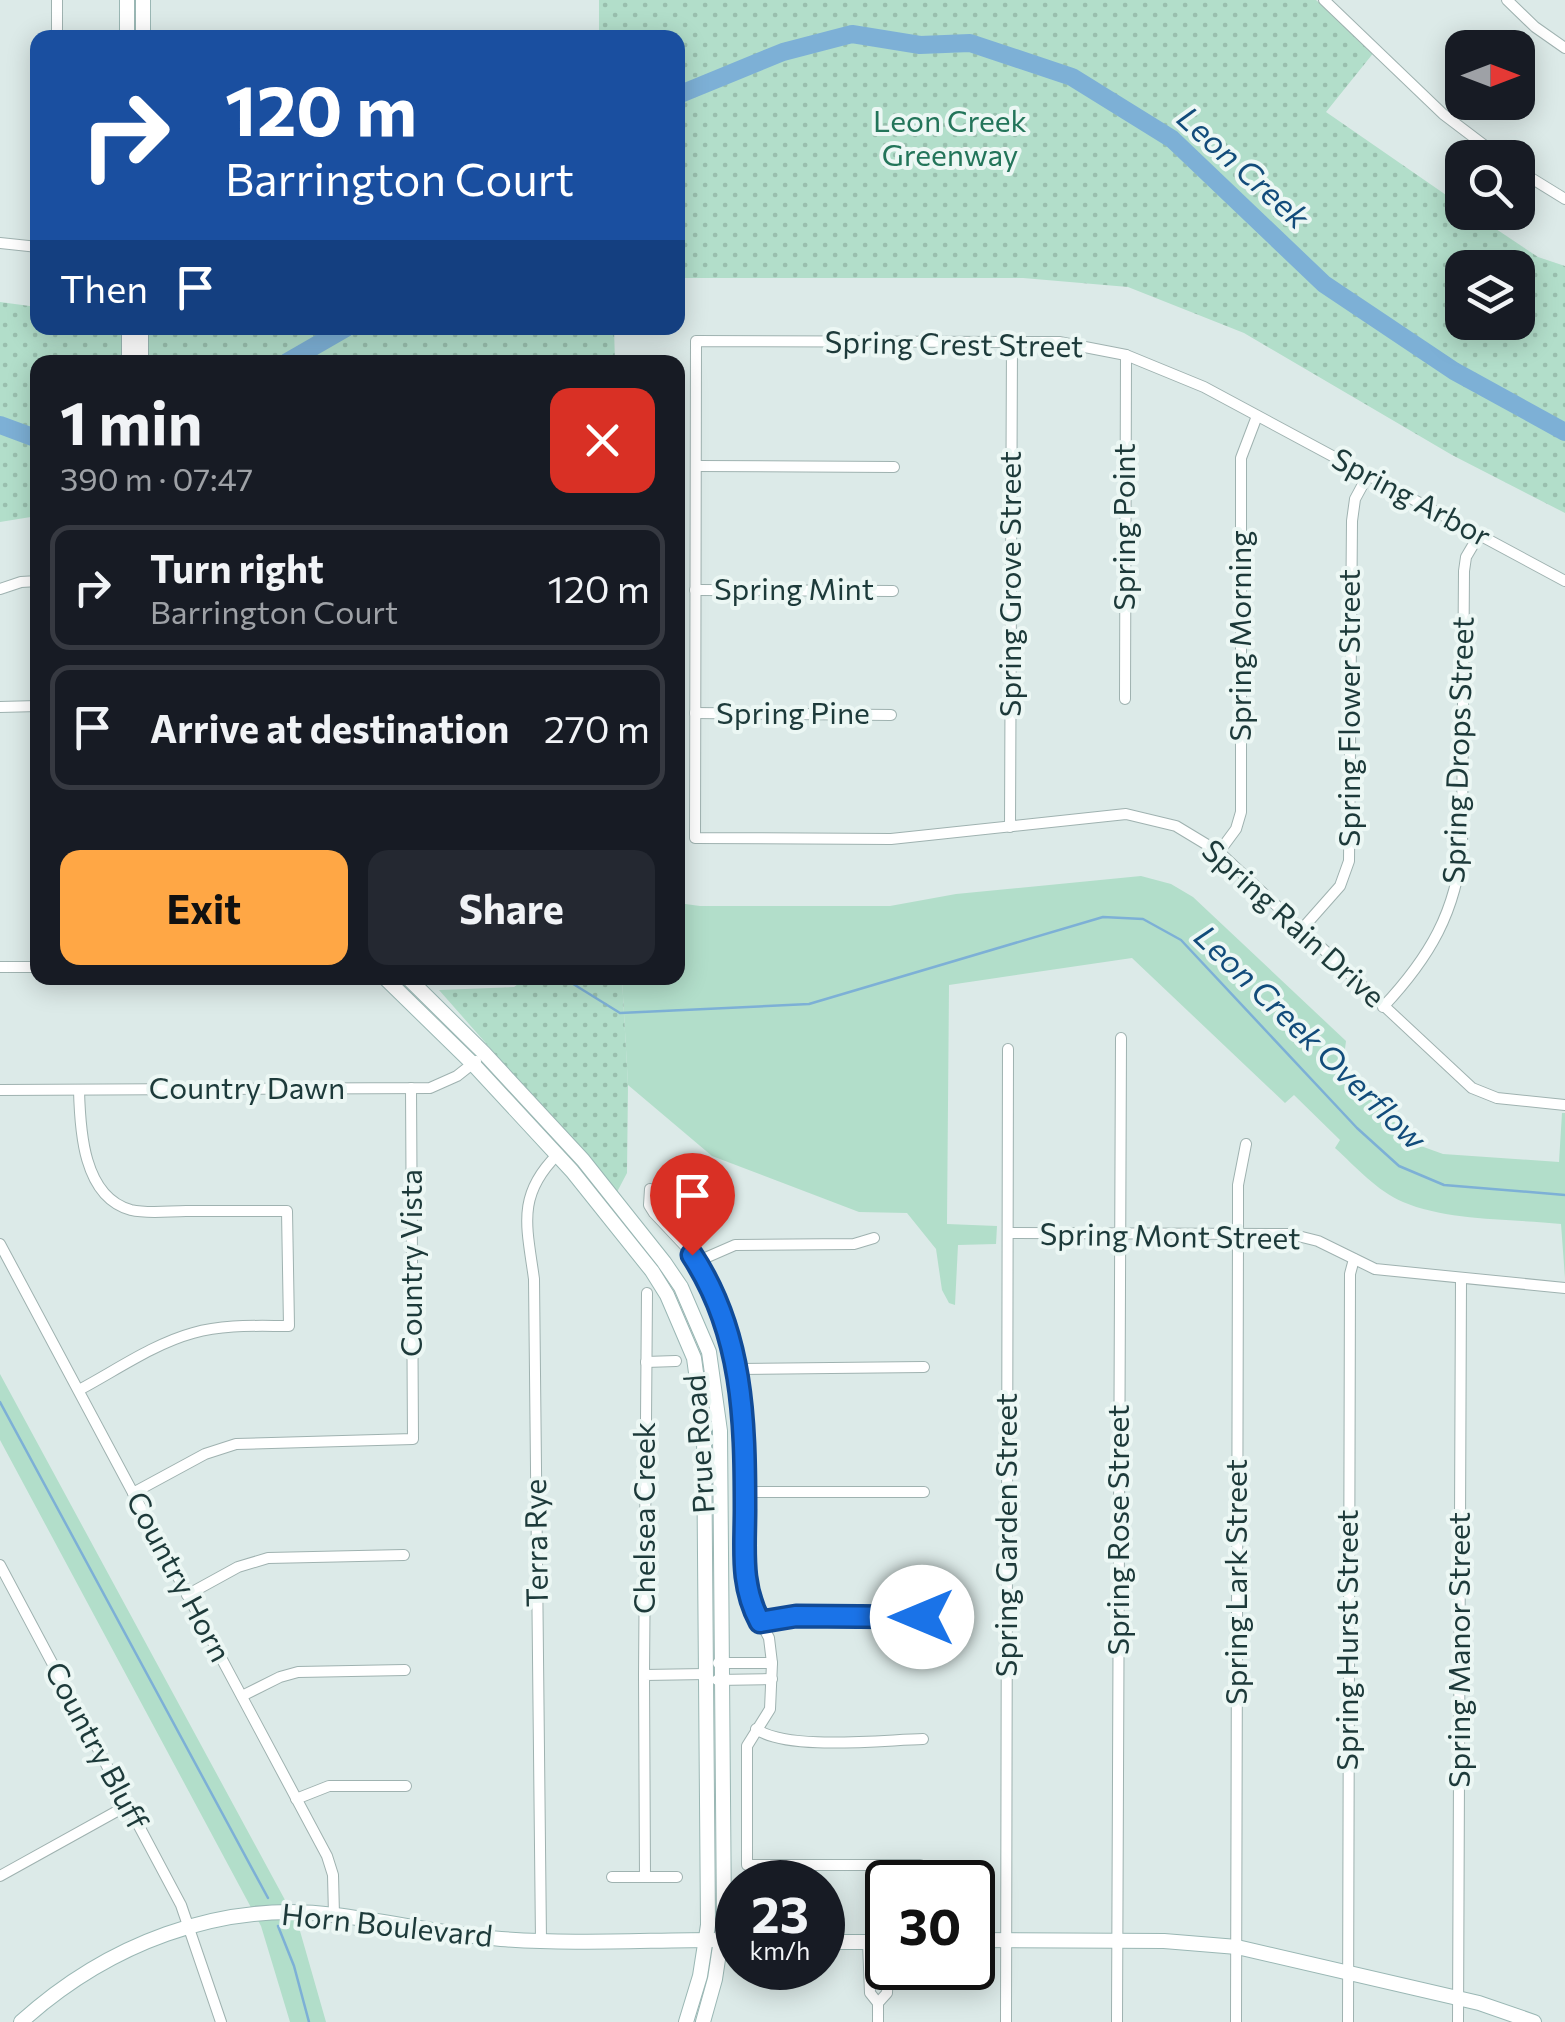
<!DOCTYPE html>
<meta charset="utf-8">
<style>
:root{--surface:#171b24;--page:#242831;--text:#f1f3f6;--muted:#9ea1a6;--line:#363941;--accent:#ffa745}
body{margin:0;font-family:Commissioner,sans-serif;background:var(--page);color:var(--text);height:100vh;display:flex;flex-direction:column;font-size:38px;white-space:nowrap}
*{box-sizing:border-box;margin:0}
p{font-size:32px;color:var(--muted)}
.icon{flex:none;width:55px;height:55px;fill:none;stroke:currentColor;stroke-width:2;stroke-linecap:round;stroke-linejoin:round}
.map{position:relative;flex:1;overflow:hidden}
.drawer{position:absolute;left:30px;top:355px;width:655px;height:630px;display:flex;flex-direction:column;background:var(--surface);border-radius:20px;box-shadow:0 5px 25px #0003}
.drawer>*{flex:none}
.guide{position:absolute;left:30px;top:30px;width:655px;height:305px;border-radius:20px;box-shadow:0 5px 25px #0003;background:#1a4fa0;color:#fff;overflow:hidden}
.needle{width:65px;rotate:90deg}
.controls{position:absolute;left:1445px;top:30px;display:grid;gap:20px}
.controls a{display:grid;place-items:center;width:90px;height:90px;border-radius:20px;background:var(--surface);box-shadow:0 5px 25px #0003;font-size:50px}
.speed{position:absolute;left:715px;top:1860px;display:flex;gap:20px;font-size:50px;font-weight:700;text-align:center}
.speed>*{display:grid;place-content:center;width:130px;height:130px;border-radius:50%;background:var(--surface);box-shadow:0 5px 25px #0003;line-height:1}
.speed small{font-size:25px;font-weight:400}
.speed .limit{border:5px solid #111;border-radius:15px;background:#fff;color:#111}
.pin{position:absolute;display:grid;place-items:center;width:85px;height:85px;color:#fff;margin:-102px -42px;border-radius:50% 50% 50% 0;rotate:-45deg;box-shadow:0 0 10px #0007}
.pin .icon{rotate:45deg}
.me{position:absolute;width:110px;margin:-55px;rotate:270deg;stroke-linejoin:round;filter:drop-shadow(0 0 8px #0008)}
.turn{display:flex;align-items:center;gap:35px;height:210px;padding:0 30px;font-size:45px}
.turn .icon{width:130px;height:130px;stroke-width:2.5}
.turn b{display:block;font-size:70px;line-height:85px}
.then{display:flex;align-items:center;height:95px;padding:0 30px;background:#0003;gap:20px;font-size:38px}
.round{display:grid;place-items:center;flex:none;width:105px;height:105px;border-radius:20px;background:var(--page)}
.headline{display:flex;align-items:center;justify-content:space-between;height:170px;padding:0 30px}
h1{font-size:60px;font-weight:700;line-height:75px}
.action{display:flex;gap:20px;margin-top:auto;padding:20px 30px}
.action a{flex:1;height:115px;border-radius:20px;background:var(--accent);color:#111;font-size:40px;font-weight:700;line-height:115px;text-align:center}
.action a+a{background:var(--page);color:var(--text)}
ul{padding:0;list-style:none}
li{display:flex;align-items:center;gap:30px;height:125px;margin:0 20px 15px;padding:0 10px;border:5px solid var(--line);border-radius:20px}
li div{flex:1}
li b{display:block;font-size:38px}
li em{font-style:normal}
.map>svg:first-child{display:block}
</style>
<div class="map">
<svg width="1565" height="2022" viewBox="0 0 1565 2022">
<defs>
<pattern id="park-dots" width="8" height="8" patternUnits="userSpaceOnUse" patternTransform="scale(2.5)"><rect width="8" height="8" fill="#b2deca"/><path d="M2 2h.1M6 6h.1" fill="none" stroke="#99bfae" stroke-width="1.8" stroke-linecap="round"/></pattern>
</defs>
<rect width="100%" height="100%" fill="#dceae8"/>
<!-- grass -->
<g fill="#b2deca">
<path d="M1141,876L1171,884L1193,897L1346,1041L1342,1071L1418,1145L1443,1154L1559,1162L1562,1113H1565V1278L1561,1224C1514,1219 1447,1221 1403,1202C1377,1191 1356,1167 1335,1148L1340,1140L1294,1095L1285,1103L1132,958L949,985L947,1224L997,1226L996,1244L958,1245L955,1305L949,1303L942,1290L936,1249L907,1213L859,1212L712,1156L628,1085L622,978H678V903L700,906H890L956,894Z"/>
<path d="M0,1374L298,1924L326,2022H290L261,1926L0,1440Z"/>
</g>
<!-- park -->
<g fill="url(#park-dots)" fill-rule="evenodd">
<path d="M599,0H1316L1375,51L1326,112L1462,206V212L1472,213L1538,257L1565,266V513L1452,455L1244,333L1128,287L1023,278H678V38H599ZM1462,268H1518V322H1462Z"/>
<path d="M0,302L37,307L38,328H614L615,362H38L37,516L0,522Z"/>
<path d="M526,978H622L628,1085L627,1173L617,1192L439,990L514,987Z"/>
</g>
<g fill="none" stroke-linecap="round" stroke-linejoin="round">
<!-- stream -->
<g stroke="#7db0d6" stroke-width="2.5">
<path d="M570,978V982L620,1013L809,1004L1103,917L1143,919L1181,940L1357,1128L1399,1166L1444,1185L1565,1195"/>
<path d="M0,1402L268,1898"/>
<path d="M278,1926L294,1966L309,2022"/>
</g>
<!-- river -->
<g stroke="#7db0d6" stroke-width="18">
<path d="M678,95L783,52L852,34L920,45L970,43L1072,77L1172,139L1324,284L1454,371L1565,432"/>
<path d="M287,362L346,328"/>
<path d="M0,425L38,439"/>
</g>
<!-- street casing -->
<g stroke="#9fb2b0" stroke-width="12">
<g id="street">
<path d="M57,0V38"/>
<path d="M1324,0L1443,114L1501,158"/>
<path d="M1507,0L1535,27L1565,48"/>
<path d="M1518,170L1565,199"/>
<path d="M0,243L38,247"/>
<path d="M696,466L894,467"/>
<path d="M1565,581L1204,387L1126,355L1059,342L696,341L695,838L891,839L1126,814L1176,826L1219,852L1472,1088L1497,1098L1565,1105"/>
<path d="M0,589L21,582L38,581"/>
<path d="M695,590L893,591"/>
<path d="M1125,699L1126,355"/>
<path d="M0,707L38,706"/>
<path d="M695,713L891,715"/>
<path d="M1010,827L1012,342"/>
<path d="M1219,852L1236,829L1241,812V458L1257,416"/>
<path d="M1302,929L1340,886L1349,861L1352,521L1355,499L1368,475"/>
<path d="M0,967H38"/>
<path d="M1383,1007C1429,958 1457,911 1462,844L1464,571L1466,557L1479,535"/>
<path d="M0,1090L430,1088L457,1076L476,1061"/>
<path d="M650,1189L649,1205L654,1213L686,1247L723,1316L732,1344L742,1399L747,1595L769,1638L772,1663L770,1709L747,1746V1865H920"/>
<path d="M1008,1233L1290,1234L1318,1241L1375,1269L1565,1288"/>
<path d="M0,1244L327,1856L333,1875L334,1915"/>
<path d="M696,1262L735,1245L854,1244L874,1238"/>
<path d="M646,1362L676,1361"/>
<path d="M738,1369L924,1367"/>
<path d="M79,1390C115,1371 153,1344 193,1333C224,1324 257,1326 289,1326L287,1211C253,1211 219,1211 186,1211C169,1211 148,1214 131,1210C83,1197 80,1130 79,1090"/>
<path d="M745,1492H924"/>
<path d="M133,1493L205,1454L236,1444L413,1439L411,1088"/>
<path d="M0,1565L181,1905L221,2022"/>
<path d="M187,1595L238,1567L268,1558L404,1555"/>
<path d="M760,1622L795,1616L922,1617"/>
<path d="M718,1663H772"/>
<path d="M644,1675L647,1293"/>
<path d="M717,1680L772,1679"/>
<path d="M242,1696L280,1677L298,1672L405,1670"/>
<path d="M756,1729C789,1751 881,1740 923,1739"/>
<path d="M296,1799L329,1786H406"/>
<path d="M0,1876L128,1805"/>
<path d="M612,1877H645"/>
<path d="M677,1877H645L644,1675L706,1674"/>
<path d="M541,1941L534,1279C527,1227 516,1196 557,1155"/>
<path d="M868,1942L870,1993L878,2003V2022"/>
<path d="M878,2003L887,1993L888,1968"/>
<path d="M1006,2022L1008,1049"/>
<path d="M1117,2022L1121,1038"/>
<path d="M1236,2022L1238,1234V1185L1246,1144"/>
<path d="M1348,2022L1350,1274L1354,1259"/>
<path d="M1458,2022L1461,1278"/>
</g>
</g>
<!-- secondary casing -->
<g stroke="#9ab7b4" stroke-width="16">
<g id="secondary">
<path d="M127,0V38"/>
<path d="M143,0V38"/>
<path d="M129,328V362"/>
<path d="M141,328V362"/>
<path d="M385,978L473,1064L572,1171L652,1271L667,1295L694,1358L704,1431L708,1925L700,1976L686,2022"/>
<path d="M408,978L484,1053L583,1160L664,1262L681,1287L709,1352L720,1431L724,1920L715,1979L703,2022"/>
<path d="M972,1940L1164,1941L1237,1947L1479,2003L1534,2022"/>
<path d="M822,1942H888"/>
<path d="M21,2022C106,1945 219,1900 335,1915C391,1922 445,1934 501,1939C580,1945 659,1939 738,1940"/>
</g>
</g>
<!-- street -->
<use href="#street" stroke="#fff" stroke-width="10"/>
<!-- secondary -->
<use href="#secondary" stroke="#fff" stroke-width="14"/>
</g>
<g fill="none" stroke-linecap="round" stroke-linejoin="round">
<!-- route casing -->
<g stroke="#114b97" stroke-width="25">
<path id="route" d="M692,1255C743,1333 745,1419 745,1509C745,1550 740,1585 760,1622L796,1616L922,1617"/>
</g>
<!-- route -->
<use href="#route" stroke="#1a73e8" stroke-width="18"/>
</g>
<g text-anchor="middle" stroke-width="8" stroke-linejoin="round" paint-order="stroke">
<!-- park labels -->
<g font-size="30" fill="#23755a" stroke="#ecf7f4">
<text x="950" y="132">Leon Creek<tspan x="950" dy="34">Greenway</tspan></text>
</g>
<!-- street labels -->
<g font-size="30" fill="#1d3a3a" stroke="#ecf7f4">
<text transform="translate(954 345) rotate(1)" y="10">Spring Crest Street</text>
<text transform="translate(1411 498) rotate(28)" y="10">Spring Arbor</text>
<text transform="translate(1125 527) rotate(-90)" y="10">Spring Point</text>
<text transform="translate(1011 584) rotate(-90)" y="10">Spring Grove Street</text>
<text x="794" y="600">Spring Mint</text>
<text transform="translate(1241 636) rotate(-90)" y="10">Spring Morning</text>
<text transform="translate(1350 708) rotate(-90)" y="10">Spring Flower Street</text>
<text x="793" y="724">Spring Pine</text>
<text transform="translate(1459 750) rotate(-88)" y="10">Spring Drops Street</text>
<text transform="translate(1293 924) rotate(42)" y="10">Spring Rain Drive</text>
<text x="247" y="1099">Country Dawn</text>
<text transform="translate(1170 1237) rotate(1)" y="10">Spring Mont Street</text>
<text transform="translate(412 1263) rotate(-90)" y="10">Country Vista</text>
<text transform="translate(700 1444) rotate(-94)" y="10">Prue Road</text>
<text transform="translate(645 1518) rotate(-90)" y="10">Chelsea Creek</text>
<text transform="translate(1119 1530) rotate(-90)" y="10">Spring Rose Street</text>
<text transform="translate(1007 1535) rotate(-90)" y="10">Spring Garden Street</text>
<text transform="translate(537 1543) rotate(-91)" y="10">Terra Rye</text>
<text transform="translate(178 1577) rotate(62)" y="10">Country Horn</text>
<text transform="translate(1237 1582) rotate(-90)" y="10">Spring Lark Street</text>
<text transform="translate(1348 1640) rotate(-90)" y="10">Spring Hurst Street</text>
<text transform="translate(1460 1650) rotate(-90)" y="10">Spring Manor Street</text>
<text transform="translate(96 1746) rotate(62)" y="10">Country Bluff</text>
<text transform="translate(387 1926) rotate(6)" y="10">Horn Boulevard</text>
</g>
<!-- water labels -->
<g font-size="32" font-style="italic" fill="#124c7b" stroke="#ecf7f4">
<text transform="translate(1243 168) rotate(42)" y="11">Leon Creek</text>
<text transform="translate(1310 1038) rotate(44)" y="11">Leon Creek Overflow</text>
</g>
</g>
</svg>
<div class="controls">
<a><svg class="needle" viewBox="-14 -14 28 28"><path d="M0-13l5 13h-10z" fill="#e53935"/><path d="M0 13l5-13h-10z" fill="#9ea1a6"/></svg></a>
<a><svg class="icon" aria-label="search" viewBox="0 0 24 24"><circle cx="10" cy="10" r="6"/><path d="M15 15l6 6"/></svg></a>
<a><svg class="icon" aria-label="layers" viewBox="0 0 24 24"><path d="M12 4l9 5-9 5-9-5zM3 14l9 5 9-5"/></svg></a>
</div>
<div class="speed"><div>23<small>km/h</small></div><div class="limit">30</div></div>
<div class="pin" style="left:692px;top:1255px;background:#d93025"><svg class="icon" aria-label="arrive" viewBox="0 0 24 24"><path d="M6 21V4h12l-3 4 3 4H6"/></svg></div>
<svg class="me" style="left:922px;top:1617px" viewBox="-20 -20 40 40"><circle r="19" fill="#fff"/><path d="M0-13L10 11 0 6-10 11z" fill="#1a73e8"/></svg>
<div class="guide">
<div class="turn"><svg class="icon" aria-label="right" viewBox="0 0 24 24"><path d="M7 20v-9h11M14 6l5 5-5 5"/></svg><div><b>120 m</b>Barrington Court</div></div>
<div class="then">Then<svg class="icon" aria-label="arrive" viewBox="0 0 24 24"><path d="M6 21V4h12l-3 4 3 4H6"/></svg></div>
</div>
<section class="drawer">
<div class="headline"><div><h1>1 min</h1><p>390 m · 07:47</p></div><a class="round" style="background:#d93025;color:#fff"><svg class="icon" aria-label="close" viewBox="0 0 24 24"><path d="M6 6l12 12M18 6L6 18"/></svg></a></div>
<ul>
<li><svg class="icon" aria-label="right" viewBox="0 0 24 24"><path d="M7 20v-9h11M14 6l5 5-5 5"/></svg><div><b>Turn right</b><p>Barrington Court</p></div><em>120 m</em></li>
<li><svg class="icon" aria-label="arrive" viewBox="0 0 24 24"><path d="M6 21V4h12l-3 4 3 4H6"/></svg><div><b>Arrive at destination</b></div><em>270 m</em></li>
</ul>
<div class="action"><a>Exit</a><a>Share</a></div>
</section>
</div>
